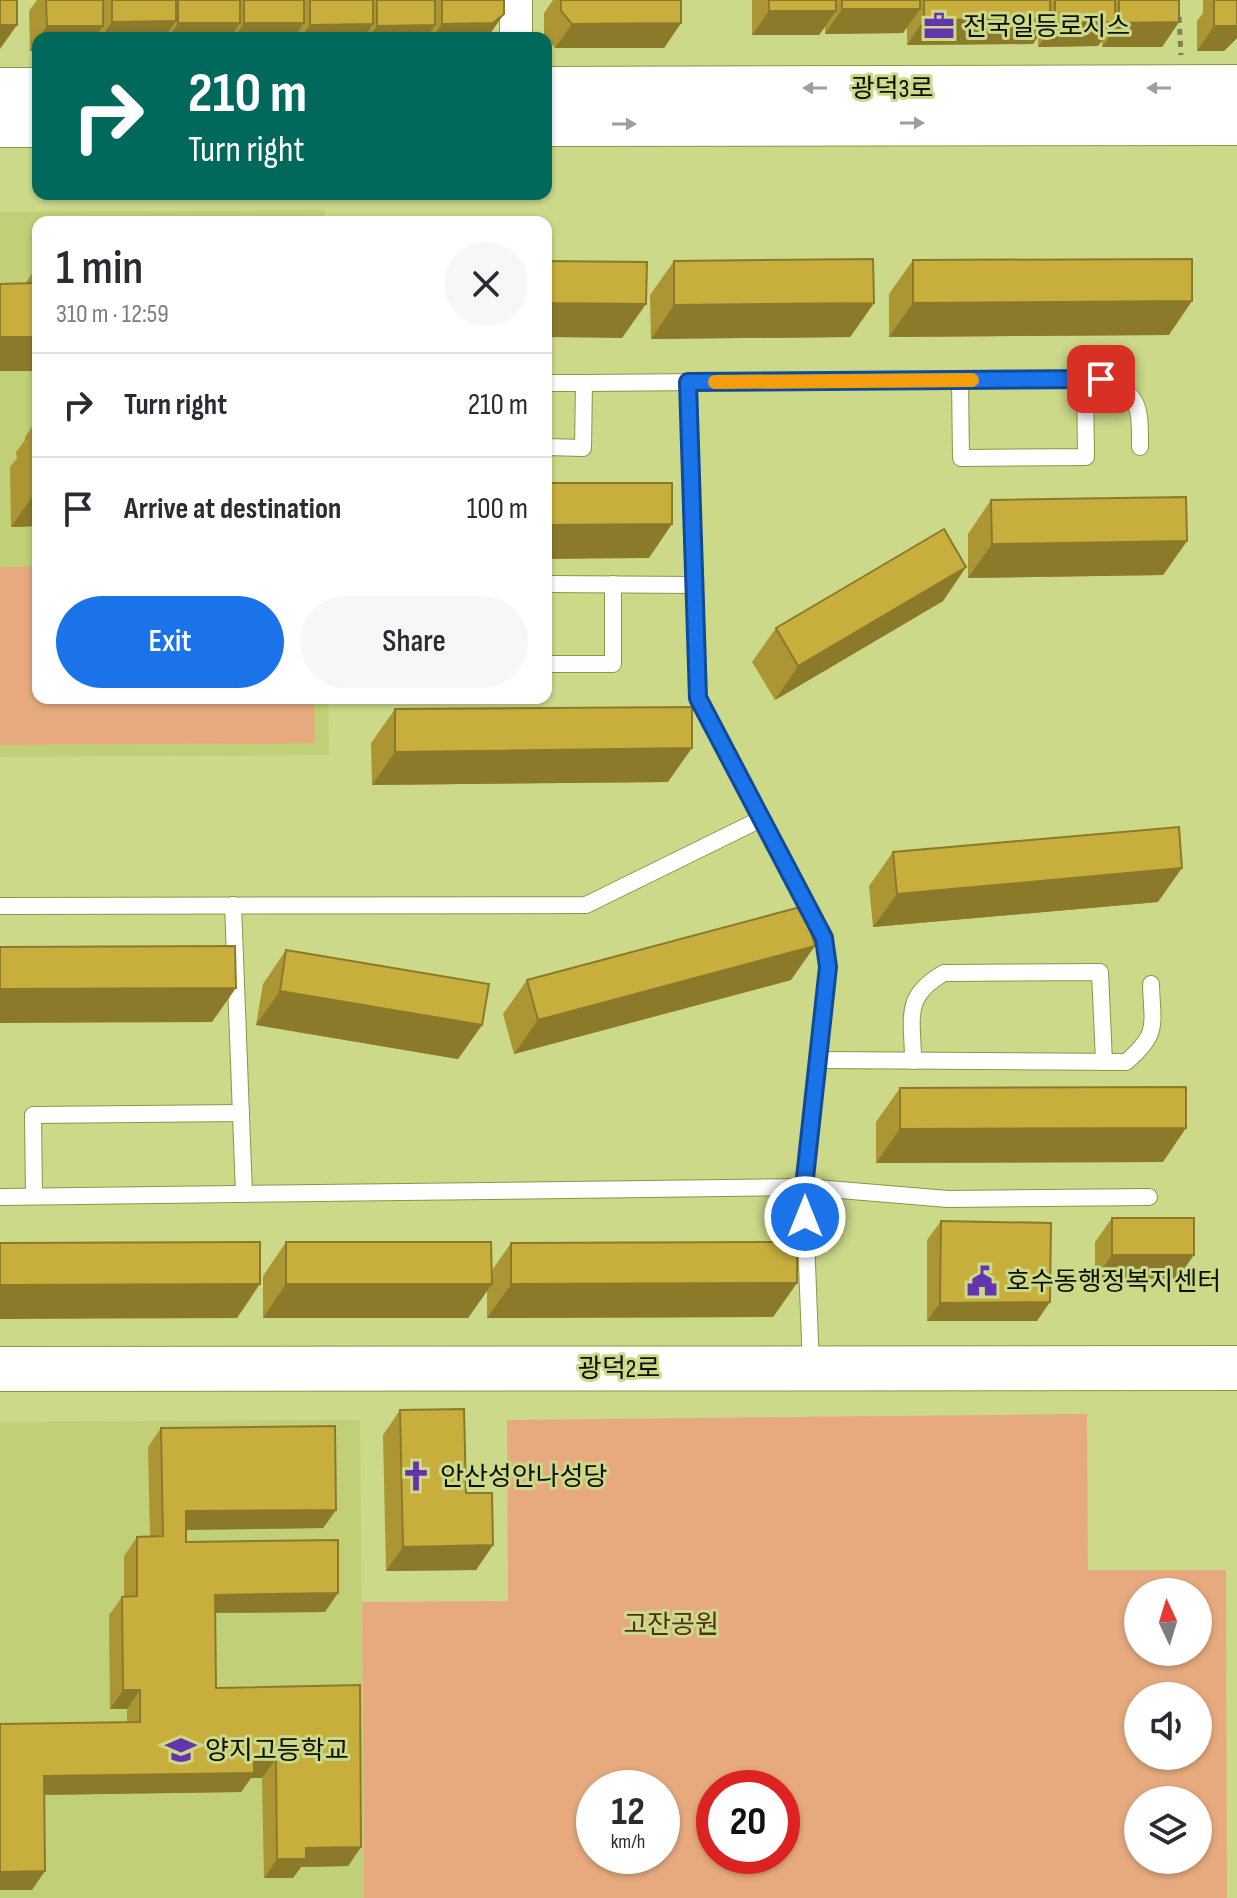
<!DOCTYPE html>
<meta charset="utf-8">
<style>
:root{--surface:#fff;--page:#f7f7f7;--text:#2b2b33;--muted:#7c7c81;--line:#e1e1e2;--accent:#1a73e8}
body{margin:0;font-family:"Sofia Sans Condensed","Noto Sans KR",sans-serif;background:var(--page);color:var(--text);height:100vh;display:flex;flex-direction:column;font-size:30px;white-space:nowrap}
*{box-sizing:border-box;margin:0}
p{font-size:26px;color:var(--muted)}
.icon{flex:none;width:44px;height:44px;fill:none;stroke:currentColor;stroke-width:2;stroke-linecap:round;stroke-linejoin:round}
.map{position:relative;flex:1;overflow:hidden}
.side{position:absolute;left:32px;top:216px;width:520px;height:488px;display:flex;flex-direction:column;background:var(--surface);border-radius:16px;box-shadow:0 2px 6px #0004}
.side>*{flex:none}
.banner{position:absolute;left:32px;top:32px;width:520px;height:168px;border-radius:16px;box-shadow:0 2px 6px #0004;background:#00695c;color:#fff;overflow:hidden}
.needle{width:52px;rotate:356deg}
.controls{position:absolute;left:1124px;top:1578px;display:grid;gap:16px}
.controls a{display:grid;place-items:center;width:88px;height:88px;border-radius:50%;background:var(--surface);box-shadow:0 2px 6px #0004;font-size:40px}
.speed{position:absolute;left:576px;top:1770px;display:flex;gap:16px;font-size:40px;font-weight:700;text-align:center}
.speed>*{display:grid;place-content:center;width:104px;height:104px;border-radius:50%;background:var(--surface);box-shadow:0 2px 6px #0004;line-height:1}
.speed small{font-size:20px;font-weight:400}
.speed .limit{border:12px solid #d22;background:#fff;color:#111}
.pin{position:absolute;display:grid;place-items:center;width:68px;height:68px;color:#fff;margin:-34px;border-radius:16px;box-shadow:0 4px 12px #0006}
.me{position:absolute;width:88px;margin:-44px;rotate:0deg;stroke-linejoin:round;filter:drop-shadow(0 0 6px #0008)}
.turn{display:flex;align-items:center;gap:28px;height:168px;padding:0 24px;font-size:36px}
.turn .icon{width:104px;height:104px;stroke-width:2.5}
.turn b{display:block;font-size:56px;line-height:68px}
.round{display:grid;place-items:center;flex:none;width:84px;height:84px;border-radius:42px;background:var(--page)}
.overview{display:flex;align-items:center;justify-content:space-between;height:136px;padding:0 24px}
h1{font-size:48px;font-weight:600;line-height:60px}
.button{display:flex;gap:16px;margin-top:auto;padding:16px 24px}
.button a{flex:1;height:92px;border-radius:48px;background:var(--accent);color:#fff;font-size:32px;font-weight:600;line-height:92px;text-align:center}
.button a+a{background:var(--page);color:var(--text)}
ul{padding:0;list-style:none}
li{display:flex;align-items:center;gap:24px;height:104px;padding:0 24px;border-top:2px solid var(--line)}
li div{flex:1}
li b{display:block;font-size:30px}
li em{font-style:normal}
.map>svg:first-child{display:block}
</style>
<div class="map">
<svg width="1237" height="1898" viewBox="0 0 1237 1898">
<rect width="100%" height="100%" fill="#ccd989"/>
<!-- built -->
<g fill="#c1cf76">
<path d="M325,210V222H38V698H328L329,755L0,757V212Z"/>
<path d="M360,1420L364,1898H0V1422Z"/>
</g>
<!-- green -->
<g fill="#e7aa7e" fill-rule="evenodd">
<path d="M38,566V698H314L315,743L0,745V567Z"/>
<path d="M1087,1414L1088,1570H1226L1227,1898H364L362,1602L508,1601L507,1420ZM1138,1592H1198V1652H1138ZM1138,1696H1198V1756H1138ZM594,1788H662V1856H594ZM714,1788H782V1856H714ZM1138,1800H1198V1860H1138Z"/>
</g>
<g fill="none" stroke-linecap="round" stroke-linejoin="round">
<!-- lane casing -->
<g stroke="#8a9647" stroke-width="18">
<g id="lane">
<path d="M960,380L961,458L1086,457L1085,379"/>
<path d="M688,382L698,698L824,938L828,967L804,1187L811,1366"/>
<path d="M546,383H584L583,448L546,447"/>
<path d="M584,383L1101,379C1141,393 1140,408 1140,447"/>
<path d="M546,584L695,585"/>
<path d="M546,664H613V584"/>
<path d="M233,905L244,1194"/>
<path d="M0,906L586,905L761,819"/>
<path d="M818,1060L1126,1062C1160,1033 1152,1025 1151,984"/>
<path d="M913,1061C913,1018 902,997 944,973L1100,972L1104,1062"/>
<path d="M34,1196L33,1115L241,1113"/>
<path d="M0,1197L804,1187L948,1199L1149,1197"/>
</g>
</g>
<!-- street casing -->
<g stroke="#8a9647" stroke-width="34">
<path id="street" d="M516,0V38"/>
</g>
<!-- secondary casing -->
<g stroke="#8a9647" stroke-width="46">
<g id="secondary">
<path d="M546,89L1237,87"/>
<path d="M0,90H38"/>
<path d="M546,124L1237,123"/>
<path d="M0,125H38"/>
<path d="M0,1369L1237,1368"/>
</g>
</g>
<!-- path -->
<path stroke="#7b844f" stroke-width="5" stroke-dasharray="6 6" stroke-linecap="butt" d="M1179,17L1181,55"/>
<!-- lane -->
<use href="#lane" stroke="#fff" stroke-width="16"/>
<!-- street -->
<use href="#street" stroke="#fff" stroke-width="32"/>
<!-- secondary -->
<use href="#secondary" stroke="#fff" stroke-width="44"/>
</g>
<!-- wall -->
<g fill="#ac9634">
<path d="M37,0H504L487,38H38V50L30,51L29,11Z"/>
<path d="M553,0H681V23L664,48H555L544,36V13Z"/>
<path d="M752,0H1179V22L1162,47H1102V41L1098,46L1038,47V37L1033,44L907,45V27L903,33L825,34V27L819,35H752Z"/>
<path d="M1203,0H1237V38L1224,51H1197V21L1203,13Z"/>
<path d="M913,260L1169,335L889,337V294Z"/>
<path d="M674,261L874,303L850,337L651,339L650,295Z"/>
<path d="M38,265V371H0L25,284Z"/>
<path d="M38,418V526L11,527L10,467L17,458L16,452L25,440V437Z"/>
<path d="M991,500L1187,541L1163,575L968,578V534Z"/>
<path d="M966,567L943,601L775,700L752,662L776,628Z"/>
<path d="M395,709L668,782L372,785L371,743Z"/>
<path d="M893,852L1158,902L873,927L869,886Z"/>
<path d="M286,950L482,1025L458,1059L256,1025L263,984Z"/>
<path d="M527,980H791L514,1054L503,1014Z"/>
<path d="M900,1088L1163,1162L876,1163V1122Z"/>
<path d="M1112,1218L1177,1279H1095V1242Z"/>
<path d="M941,1221L1037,1321H927V1240Z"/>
<path d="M286,1242L492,1270L511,1243L797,1283L773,1317L487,1318V1291L468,1318H263V1276Z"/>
<path d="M400,1410L466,1493L493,1545L476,1570L386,1571L383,1435Z"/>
<path d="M161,1428L336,1510L323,1528L186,1530V1542L325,1612L215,1613L216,1688L361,1847L348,1866L301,1867L293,1878H264L262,1778H251L241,1792L44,1795L32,1890H0V1724L127,1722V1709H110L109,1615L122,1597H124V1556L137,1537H150L148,1447Z"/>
</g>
<!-- shaded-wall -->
<g fill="#8c7a2b">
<path d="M842,9H920L903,33L825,34Z"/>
<path d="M769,11H836L819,35H752Z"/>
<path d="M504,14L487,38H432L442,24Z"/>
<path d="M1050,19L1033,44L907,45L924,20Z"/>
<path d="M176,21L164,38H101L112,22Z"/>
<path d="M1115,22L1098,46L1038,47L1055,23Z"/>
<path d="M1179,22L1162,47H1102L1119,23Z"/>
<path d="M178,23H240L230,38H168Z"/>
<path d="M244,23H304L294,38H234Z"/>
<path d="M681,23L664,48H555L572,24Z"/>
<path d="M373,24L364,38H300L310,25Z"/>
<path d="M0,25H17L0,49Z"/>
<path d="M435,25L426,38H368L377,26Z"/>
<path d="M47,26H103L95,38H38Z"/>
<path d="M1214,26H1237V38L1224,51H1197Z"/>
<path d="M38,39V50L30,51Z"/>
<path d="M1192,301L1169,335L889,337L913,303Z"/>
<path d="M546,303L646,304L622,338L546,337Z"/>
<path d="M874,303L850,337L651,339L674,305Z"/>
<rect x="0" y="337" width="38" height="34"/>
<path d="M35,493H38V526L11,527Z"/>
<path d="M672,524L649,558L546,559V525Z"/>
<path d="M1187,541L1163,575L968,578L992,544Z"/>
<path d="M966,567L943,601L775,700L798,666Z"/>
<path d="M692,748L668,782L372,785L395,752Z"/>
<path d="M1182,868L1158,902L873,927L897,894Z"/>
<path d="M815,946L791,980L514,1054L538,1020Z"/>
<path d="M236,988L212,1022L0,1023V989Z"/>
<path d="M280,991L482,1025L458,1059L256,1025Z"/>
<path d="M1186,1128L1163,1162L876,1163L900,1129Z"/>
<path d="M1112,1255H1194L1177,1279H1095Z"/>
<path d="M797,1283L773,1317L487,1318L511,1284Z"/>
<path d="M260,1284L237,1318L0,1319V1285Z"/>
<path d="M286,1284H492L468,1318H263Z"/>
<path d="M1050,1302L1037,1321H927L940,1303Z"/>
<path d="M336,1510L323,1528L173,1530L186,1511Z"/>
<path d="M493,1545L476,1570L386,1571L403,1547Z"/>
<path d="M338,1593L325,1612L202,1613L215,1595Z"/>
<path d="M123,1690H140L127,1709H110Z"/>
<path d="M254,1759H276L262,1778H251L241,1792L31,1795L44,1776Z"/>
<path d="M361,1847L348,1866L301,1867L293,1878H264L277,1859L306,1848Z"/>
<path d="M45,1871L32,1890H0V1872Z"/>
</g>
<!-- building -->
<g fill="#c8af3d" stroke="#8c7a2b" stroke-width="2">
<rect x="0" y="0" width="17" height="25"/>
<path d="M46,0H103V26H47Z"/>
<path d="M112,0H176V21L112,22Z"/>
<rect x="178" y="0" width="62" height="23"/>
<rect x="244" y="0" width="60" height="23"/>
<path d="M310,0H373V24L310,25Z"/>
<path d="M377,0H435V25L377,26Z"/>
<path d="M442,0H504V14L493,23L442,24Z"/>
<path d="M561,0H681V23L572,24L561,11Z"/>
<rect x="769" y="0" width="67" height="11"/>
<rect x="842" y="0" width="78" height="9"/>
<path d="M924,0H1050V19L924,20Z"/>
<path d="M1055,0H1115V22L1055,23Z"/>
<path d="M1119,0H1179V22L1119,23Z"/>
<rect x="1214" y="0" width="23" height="26"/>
<path d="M873,259L874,303L674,305V261Z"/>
<path d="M1192,259V301L913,303V260Z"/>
<path d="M546,261L647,262L646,304L546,303Z"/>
<path d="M38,269V337H0V284L38,283Z"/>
<path d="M34,433H38V493H35Z"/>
<path d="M546,483H672V524L546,525Z"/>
<path d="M1186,497L1187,541L992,544L991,500Z"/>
<path d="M944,529L966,567L798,666L776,628Z"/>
<path d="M692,707V748L395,752V709Z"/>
<path d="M1179,827L1182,868L897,894L893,852Z"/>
<path d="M804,906L815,946L538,1020L527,980Z"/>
<path d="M235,946L236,988L0,989V947Z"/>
<path d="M286,950L489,984L482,1025L280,991Z"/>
<path d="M1186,1087V1128L900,1129V1088Z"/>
<rect x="1112" y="1218" width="82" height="37"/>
<path d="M941,1221L1051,1223L1050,1302L940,1303Z"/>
<path d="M260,1242V1284L0,1285V1243Z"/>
<path d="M286,1242H491L492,1284H286Z"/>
<path d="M797,1242V1283L511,1284V1243Z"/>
<path d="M464,1409L466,1493H492L493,1545L403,1547L400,1410Z"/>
<path d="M335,1426L336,1510L186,1511V1542L338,1540V1593L215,1595L216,1688L360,1685L361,1847L306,1848V1859H277L276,1759H254V1773L44,1776L45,1871L0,1872V1724L140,1722V1690H123L122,1597L137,1596V1537L163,1536L161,1428Z"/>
</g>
<!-- one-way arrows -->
<defs><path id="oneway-solid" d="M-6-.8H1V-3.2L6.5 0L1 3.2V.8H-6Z" transform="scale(2)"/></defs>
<g fill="#9e9f99">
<use href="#oneway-solid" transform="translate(815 88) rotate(180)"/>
<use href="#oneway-solid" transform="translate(1159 88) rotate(180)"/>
<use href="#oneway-solid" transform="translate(912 123)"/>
<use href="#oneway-solid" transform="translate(624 124)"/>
</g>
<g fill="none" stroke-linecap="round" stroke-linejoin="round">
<!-- route casing -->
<g stroke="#114b97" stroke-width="20">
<path id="route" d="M805,1217L804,1187L828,967L824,938L698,698L688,382L1101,379"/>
</g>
<!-- route -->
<use href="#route" stroke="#1a73e8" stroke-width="14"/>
<!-- slow -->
<path stroke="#f59e0b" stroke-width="14" d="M715,382L972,380"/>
</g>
<!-- icons -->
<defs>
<g id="office-bare" transform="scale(2.4)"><path d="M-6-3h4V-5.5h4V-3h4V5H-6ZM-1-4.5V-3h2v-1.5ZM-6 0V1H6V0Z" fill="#6334ac" stroke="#ccd989" stroke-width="2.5" paint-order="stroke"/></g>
<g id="civic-bare" transform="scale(2.4)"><path d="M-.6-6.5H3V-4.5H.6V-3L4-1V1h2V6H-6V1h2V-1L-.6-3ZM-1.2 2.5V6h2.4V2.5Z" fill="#6334ac" stroke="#ccd989" stroke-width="2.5" paint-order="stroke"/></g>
<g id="church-bare" transform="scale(2.4)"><path d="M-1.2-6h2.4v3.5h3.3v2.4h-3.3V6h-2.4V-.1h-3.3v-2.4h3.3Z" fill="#6334ac" stroke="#ccd989" stroke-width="2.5" paint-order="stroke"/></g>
<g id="school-bare" transform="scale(2.4)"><path d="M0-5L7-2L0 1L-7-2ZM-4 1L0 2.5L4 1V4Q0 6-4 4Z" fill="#6334ac" stroke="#ccd989" stroke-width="2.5" paint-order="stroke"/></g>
</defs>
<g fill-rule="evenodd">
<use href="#office-bare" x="939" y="26"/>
<use href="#civic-bare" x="982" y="1281"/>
<use href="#church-bare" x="416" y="1476"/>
<use href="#school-bare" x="181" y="1750"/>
</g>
<g text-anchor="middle" stroke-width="6" stroke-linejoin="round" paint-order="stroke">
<!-- poi labels -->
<g font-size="26" fill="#0d1000" stroke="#ccd989" text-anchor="start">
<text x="963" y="35">전국일등로지스</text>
<text x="1006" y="1290">호수동행정복지센터</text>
<text x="440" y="1485">안산성안나성당</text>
<text x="205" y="1759">양지고등학교</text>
</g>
<!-- street labels -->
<g font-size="26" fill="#0d1000" stroke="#ccd989">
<text x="892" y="97">광덕3로</text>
<text x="619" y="1377">광덕2로</text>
</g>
<!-- park labels -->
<g font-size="26" fill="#522f13" stroke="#ccd989">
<text x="671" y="1633">고잔공원</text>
</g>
</g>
</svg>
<div class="controls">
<a><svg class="needle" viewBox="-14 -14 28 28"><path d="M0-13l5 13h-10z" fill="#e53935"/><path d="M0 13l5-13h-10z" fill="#7c7c81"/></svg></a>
<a><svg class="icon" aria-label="sound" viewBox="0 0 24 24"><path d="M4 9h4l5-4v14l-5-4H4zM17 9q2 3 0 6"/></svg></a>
<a><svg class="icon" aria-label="layers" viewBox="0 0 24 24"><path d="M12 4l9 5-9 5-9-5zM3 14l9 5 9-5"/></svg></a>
</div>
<div class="speed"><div>12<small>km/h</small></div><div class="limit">20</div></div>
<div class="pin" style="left:1101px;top:379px;background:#d93025"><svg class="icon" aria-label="arrive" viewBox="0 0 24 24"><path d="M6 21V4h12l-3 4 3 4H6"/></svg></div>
<svg class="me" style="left:805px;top:1217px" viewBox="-20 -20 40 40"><circle r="17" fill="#1a73e8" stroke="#fff" stroke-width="3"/><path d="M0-11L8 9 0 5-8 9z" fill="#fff"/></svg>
<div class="banner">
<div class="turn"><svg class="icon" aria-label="right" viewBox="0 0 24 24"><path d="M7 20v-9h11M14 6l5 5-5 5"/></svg><div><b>210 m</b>Turn right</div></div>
</div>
<section class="side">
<div class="overview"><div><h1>1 min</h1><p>310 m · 12:59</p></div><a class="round"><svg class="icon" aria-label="close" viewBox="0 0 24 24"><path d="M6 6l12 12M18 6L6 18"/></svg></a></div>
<ul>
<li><svg class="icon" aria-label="right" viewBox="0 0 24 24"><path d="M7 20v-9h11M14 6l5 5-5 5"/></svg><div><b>Turn right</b></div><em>210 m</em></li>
<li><svg class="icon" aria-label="arrive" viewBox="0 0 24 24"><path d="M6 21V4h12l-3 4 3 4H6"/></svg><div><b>Arrive at destination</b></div><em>100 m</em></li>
</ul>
<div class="button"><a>Exit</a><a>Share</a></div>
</section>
</div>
